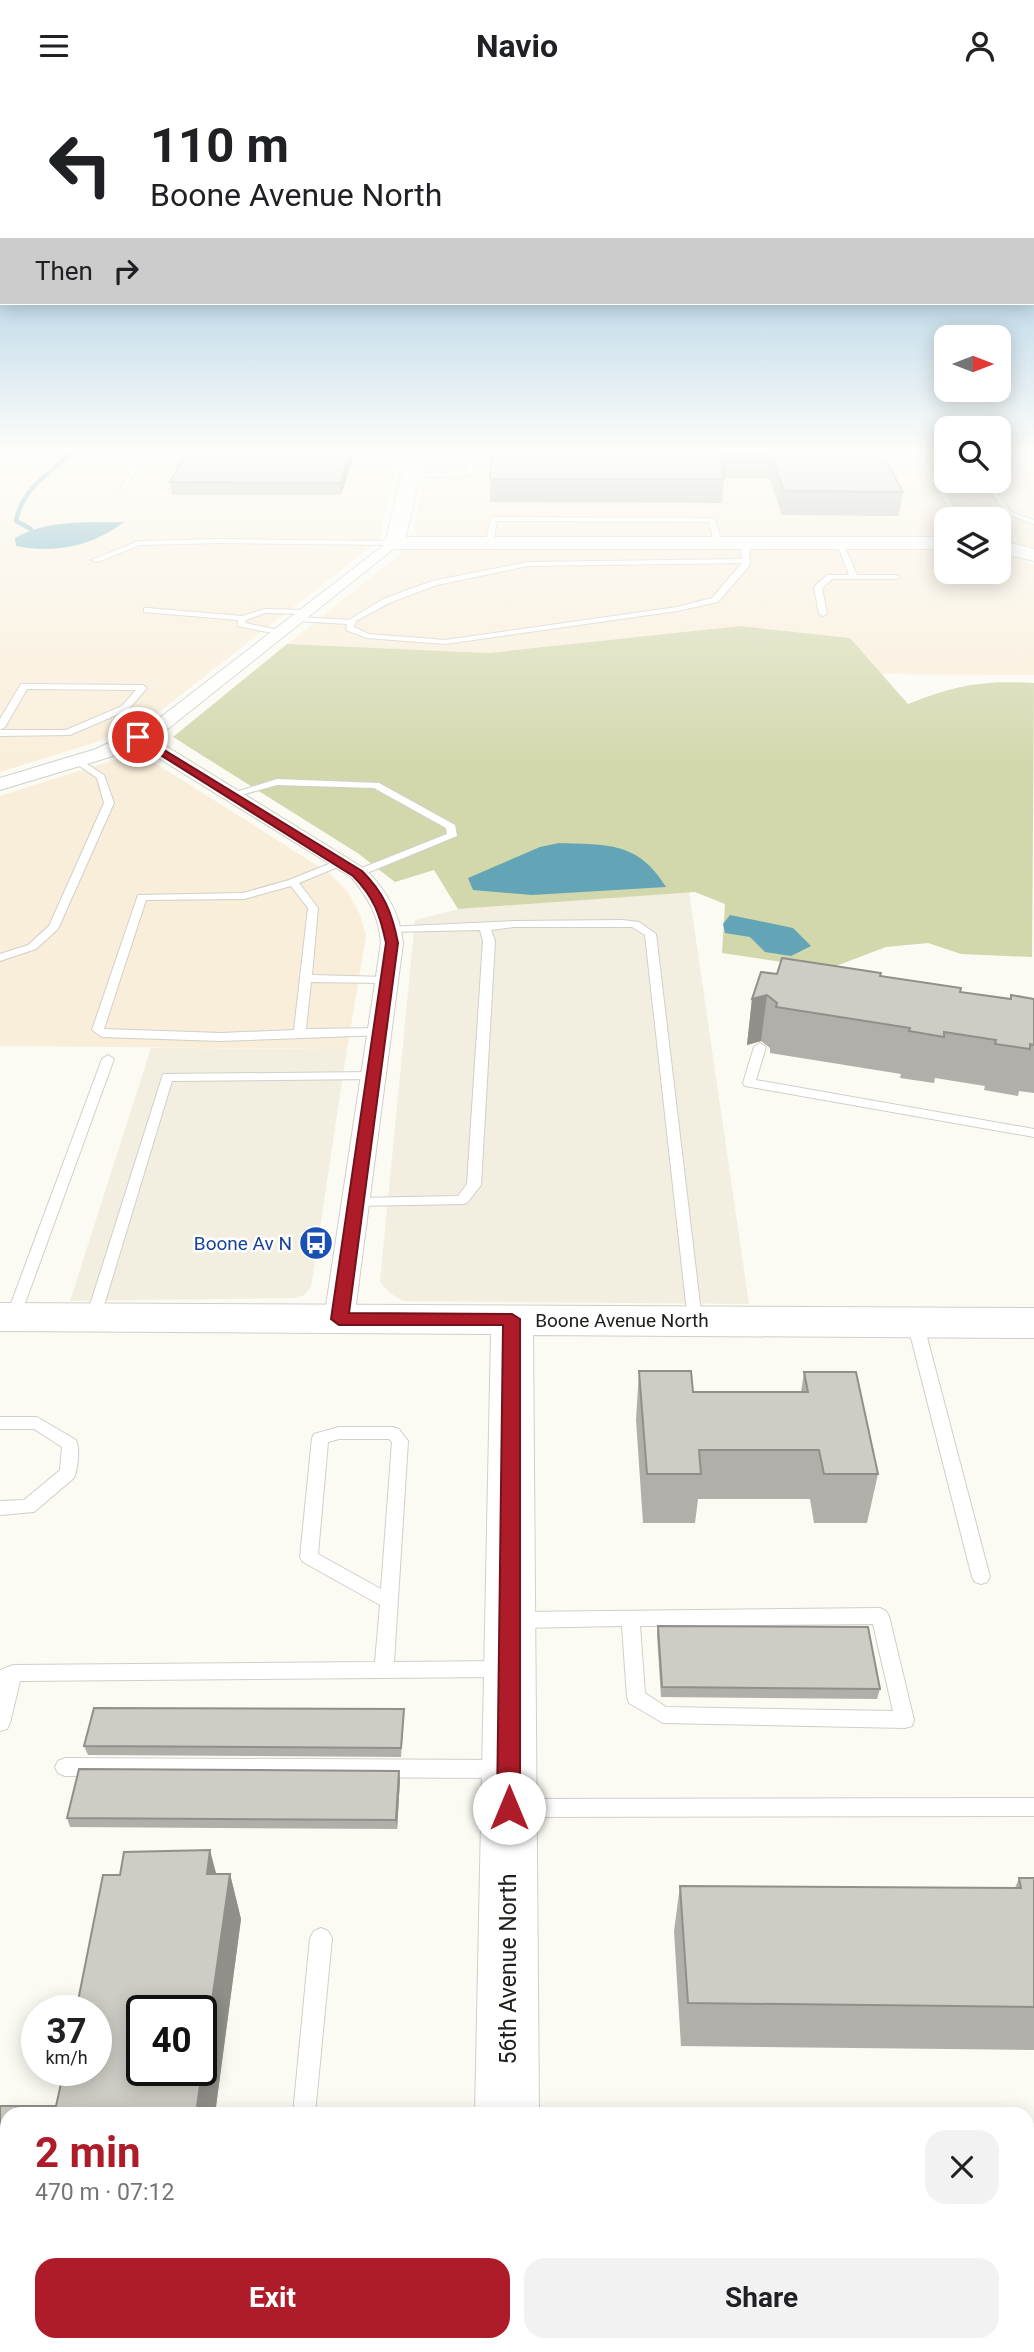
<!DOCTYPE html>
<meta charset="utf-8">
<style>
:root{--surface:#fff;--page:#f2f2f2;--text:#202124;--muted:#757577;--accent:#af1c29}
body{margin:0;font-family:Roboto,sans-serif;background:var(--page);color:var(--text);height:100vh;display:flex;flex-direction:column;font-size:26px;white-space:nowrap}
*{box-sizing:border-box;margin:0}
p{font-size:23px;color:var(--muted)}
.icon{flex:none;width:38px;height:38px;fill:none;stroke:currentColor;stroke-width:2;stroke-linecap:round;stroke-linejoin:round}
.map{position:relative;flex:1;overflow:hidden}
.drawer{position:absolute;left:0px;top:2016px;width:1034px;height:245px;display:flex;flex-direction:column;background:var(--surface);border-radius:21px 21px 0 0;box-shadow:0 4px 18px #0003}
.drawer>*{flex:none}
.banner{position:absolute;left:0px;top:0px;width:1034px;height:214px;box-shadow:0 4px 18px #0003;background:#fff;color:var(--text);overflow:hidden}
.needle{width:46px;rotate:90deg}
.tools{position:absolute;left:934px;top:234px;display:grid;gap:14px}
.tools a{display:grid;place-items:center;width:77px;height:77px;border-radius:14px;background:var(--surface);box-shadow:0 4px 18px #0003;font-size:35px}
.speed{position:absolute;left:21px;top:1904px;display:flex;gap:14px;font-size:35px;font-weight:700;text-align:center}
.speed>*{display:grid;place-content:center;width:91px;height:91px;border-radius:50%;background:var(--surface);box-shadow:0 4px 18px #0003;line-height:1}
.speed small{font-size:18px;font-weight:400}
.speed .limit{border:4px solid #111;border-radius:10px;background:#fff;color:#111}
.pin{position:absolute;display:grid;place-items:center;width:60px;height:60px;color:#fff;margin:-30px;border:4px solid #fff;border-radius:50%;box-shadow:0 2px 7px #0007}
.me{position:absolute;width:77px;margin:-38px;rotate:0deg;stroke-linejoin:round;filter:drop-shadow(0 0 5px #0008)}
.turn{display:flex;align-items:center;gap:24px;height:147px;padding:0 35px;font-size:32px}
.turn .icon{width:91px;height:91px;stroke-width:2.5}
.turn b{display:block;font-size:49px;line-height:60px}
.then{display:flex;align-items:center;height:66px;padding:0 35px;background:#0003;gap:14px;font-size:26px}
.round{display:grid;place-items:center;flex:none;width:74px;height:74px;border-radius:21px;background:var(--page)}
.summary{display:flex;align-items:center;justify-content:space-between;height:119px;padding:0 35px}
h1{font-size:42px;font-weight:700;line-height:52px;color:var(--accent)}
.action{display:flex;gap:14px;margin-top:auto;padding:14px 35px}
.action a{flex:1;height:80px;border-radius:21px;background:var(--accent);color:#fff;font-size:28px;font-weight:700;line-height:80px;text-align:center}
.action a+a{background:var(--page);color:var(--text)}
header{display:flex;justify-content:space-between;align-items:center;height:91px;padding:0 35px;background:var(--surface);font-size:32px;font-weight:700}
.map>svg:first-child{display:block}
</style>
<header><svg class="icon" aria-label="menu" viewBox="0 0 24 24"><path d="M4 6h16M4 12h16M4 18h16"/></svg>Navio<svg class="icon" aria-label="person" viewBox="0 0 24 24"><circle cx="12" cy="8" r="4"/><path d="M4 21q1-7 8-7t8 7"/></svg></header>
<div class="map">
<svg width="1034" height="2261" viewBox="0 0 1034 2261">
<rect width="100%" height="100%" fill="#fbfaf3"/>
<!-- built -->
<g fill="#f2efe1">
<path d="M689,801L749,1213L403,1210L390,1202L380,1191L415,829L459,818Z"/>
<path d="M151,957L347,958L311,1196L304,1204L295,1207L70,1210Z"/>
</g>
<!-- industrial -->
<g fill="#f9eed9">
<path d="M0,362H400L379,448L373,454L159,621L97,651L0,681Z"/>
<path d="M429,362H947V390H999V362H1034V457L999,448V429H947V446L419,445L413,443Z"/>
<path d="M947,457V481H999V460L1034,474V584L881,583L850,547L740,535L488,562L287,553L407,458Z"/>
<path d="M130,664L144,665L329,782L348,801L360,824L366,845L347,958L0,955V705Z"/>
</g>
<!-- green -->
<path fill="#d3d7ac" d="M740,535L850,547L908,613C956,594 982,589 1034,592L1032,866L961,863L928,852L886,856L828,878L722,862L725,813L695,801L458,818L434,779L395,791L359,763L173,646L287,553L488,562Z"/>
<!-- water -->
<g fill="#63a5b7">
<path d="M124,431C93,455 55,463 16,455L15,447C47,428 88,432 124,431Z"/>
<path d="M559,752C607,754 638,750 666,796L532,804L473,799L468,787L540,756Z"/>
<path d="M730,824L793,837L811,855L791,865L765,861L750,846L725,842L723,833Z"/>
</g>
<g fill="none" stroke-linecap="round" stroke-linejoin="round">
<!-- stream -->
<path stroke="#63a5b7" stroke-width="4.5" d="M31,438L16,430C22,398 49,382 72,362"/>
<!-- lane casing -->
<g stroke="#d0cfc9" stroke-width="2">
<g id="lane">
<path d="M142,362H148L123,400H119Z"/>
<path d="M469,362H475L471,384L410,386L407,384L410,382L466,381Z"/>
<path d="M914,362H920L963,429H956Z"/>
<path d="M999,363L1034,366V370L999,367Z"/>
<path d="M982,390H989L1011,421L1034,429V433L1007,423Z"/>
<path d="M494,426L712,427L715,429L722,452L718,454L714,452L709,431L497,430L493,452L489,454L485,452L491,428Z"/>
<path d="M221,448L392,450L396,452L392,454L221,452L140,454L98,471L91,469L139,450Z"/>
<path d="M745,450L749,452L750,474L718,511L677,520L445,553L367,547L346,539L347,533L298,530L294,528L298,526L349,529L383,508L432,490L528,471L742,468L741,452ZM742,472L712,507L677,516L445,549L369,543L354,536L356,530L389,512L437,494L528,475Z"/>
<path d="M836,450L843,452L857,484H896L900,486L896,488H832L822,497L827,523L823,525L819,523L814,496L827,484H849Z"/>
<path d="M147,517L242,525L265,518L306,519L310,521L306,523L265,522L246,529L245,532L284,540V544H281L238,535V529L144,521V517Z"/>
<path d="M21,593L143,594L147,597L128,619L70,644L0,645V639H66L122,615L136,599L27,598L5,636L0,639V628Z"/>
<path d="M78,667L104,684L114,712L58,838L36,858L0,870V863L28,854L49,835L104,712L97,687L75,672L73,670Z"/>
<path d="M277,688L379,692L455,734L457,745L362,784H354V780L447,743L446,737L374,697L277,694L234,706L229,703Z"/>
<path d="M341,768L346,771L345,773L299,792L318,817L312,884L387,886L393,889L387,892L311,891L306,938L380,937L384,938L386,941L384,944L221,950L102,946L92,939L138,804L243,802L289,789ZM291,795L308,817L294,939L221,942L104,938L146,809L244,808Z"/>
<path d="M622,829L639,831L656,843L702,1230L700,1234H690L688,1230L645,844L632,836H514L491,839L495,850L481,1094L467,1112L462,1113L355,1115L348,1111L355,1107L458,1105L467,1093L483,850L480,839L391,841L387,840V836L514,830Z"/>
<path d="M760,952L766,956L756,989L1034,1038V1046L745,995L743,992L754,956Z"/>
<path d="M108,964L114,968L20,1226L18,1230H8L6,1226L102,968Z"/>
<path d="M373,981L377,982L379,985L377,988L172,990L105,1211L94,1231H84L82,1227L91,1211L163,983Z"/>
<path d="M915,1226L920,1227L923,1231L990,1486L987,1491L981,1493L975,1491L972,1486L907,1231L910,1227Z"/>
<path d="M0,1326H37L76,1349C80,1358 78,1377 74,1387L34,1421L0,1424V1410L24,1409L60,1379L62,1356L34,1338H0Z"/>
<path d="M339,1336H393L399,1338L408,1350L394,1571L502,1570L509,1572L511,1578L509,1584L502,1586L20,1590L10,1632L7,1638L0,1640V1579L13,1574L375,1571L380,1514L303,1471L300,1466L312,1347L314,1343ZM339,1348H389L392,1351L381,1498L318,1463L328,1351Z"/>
<path d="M880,1517L886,1520L889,1525L914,1629L912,1635L905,1637L663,1632L629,1612L627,1606L622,1535L519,1537L513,1534L510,1529L513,1524L519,1521ZM873,1533L893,1620L666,1616L645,1602L640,1535Z"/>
<path d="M65,1667L500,1669L507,1672L510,1678L507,1684L500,1687L65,1685L58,1682L55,1676L58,1670Z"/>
<path d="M1034,1707V1725L517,1726L510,1724L507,1717L510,1710L517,1708Z"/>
<path d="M321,1837L328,1840L332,1847L315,2023H293L310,1847L314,1840Z"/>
<path d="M1027,2040L1034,2041V2065L1027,2064Z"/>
<path d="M1027,2227L1034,2228V2254L1027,2252Z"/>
<path d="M269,2254H295L294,2261H268Z"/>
</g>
</g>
<!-- street casing -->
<g stroke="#d0cfc9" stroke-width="2">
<path id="street" d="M392,448L399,452L397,455L169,637L151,646L365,778C386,799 400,822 403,852L354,1228L350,1235L339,1239L328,1235L324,1228L381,852C379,825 368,806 351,786L136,653L110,666L0,699V687L96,658L157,629Z"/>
</g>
<!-- secondary casing -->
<g stroke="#d0cfc9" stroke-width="2">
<g id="secondary">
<path d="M406,362H424L406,446H947V458H392L382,452L387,445Z"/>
<path d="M999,449L1034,458V470L999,461Z"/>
<path d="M0,1212L1034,1217V1247L533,1244L539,2023H475L491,1243L0,1240Z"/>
<rect x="471" y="2254" width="70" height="7"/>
</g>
</g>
<!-- lane -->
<use href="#lane" fill="#fff" fill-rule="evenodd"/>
<!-- street -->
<use href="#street" fill="#fff" fill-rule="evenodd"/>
<!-- secondary -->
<use href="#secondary" fill="#fff" fill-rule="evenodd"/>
</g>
<!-- wall -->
<g fill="#b0afa9">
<path d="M186,362H355L341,404H172L170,391Z"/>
<path d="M491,362H882L903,401L899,425L782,424L769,387H724L722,412L490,411Z"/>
<path d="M777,883L880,886L960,901L1010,908L1011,904L1034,908V1002L1019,1000L1018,1005L984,999L985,995L935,987L934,992L900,987L901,983L770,962V957L761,950L747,954L752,908Z"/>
<path d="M639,1280L693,1301H801L804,1281L878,1383L867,1432H814L810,1408H698L695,1432H643L636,1329Z"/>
<path d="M658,1535L880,1598L877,1608L661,1606L657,1544Z"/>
<path d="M404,1618V1627L401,1666L88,1664L84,1655Z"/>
<path d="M400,1689L397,1738L70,1736L67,1727Z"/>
<path d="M216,1783H230L241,1828L215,2023H7V2214H0V2015H56Z"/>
<path d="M1019,1787H1034V1959L681,1955L674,1840L680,1795L1015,1797Z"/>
<path d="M1027,2067H1034V2218L1027,2217Z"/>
<path d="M840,2254H896L893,2259Z"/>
</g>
<!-- shaded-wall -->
<g fill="#908f8a">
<path d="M350,362H355L341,404L340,392Z"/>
<path d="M767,904L761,950L747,954L752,908Z"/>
<path d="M399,1680L400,1689L397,1738L396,1729Z"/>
<path d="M210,1759L222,1805L207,1783Z"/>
<path d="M230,1783L241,1828L215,2023H196Z"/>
</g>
<!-- building -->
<g fill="#cdccc5" stroke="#908f8a" stroke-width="2" fill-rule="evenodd">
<path d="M186,362H350L340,392L170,391Z"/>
<path d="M491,362H882L903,401L784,400L771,364H720L724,388H490Z"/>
<path d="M782,867L881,882L880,885L961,897L960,901L1011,908V904L1034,908V954L1030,953V958L995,953L996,949L944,941V946L909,940L910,937L776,916L777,912L767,904L752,908L761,881L777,883Z"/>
<path d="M639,1280H691L693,1301H808L804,1281H856L878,1383H824L819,1359H699L701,1383H647Z"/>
<path d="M658,1535L868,1536L880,1598L662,1596Z"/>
<path d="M94,1617L404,1618L401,1657L84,1655Z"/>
<path d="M79,1678L399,1680L396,1729L67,1727Z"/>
<path d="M210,1759L207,1783H230L196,2023H7V2178H0V2015H56L64,1979H96V1920H76L103,1784H120L124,1761ZM142,1920H201V1979H142Z"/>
<path d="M1019,1787H1034V1916L688,1912L680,1795L1021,1797Z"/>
<rect x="1027" y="2067" width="7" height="143"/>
</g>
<!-- sky -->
<linearGradient id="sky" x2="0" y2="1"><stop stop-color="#73aed4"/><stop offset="0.53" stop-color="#fdfdfa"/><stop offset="1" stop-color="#fdfdfa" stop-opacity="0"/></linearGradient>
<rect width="1034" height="678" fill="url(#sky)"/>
<!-- route -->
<path fill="#af1c29" stroke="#72121b" stroke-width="2" d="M138,643L362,780C384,802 392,821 398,852L349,1222L512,1223L520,1228V1717L517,1724L509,1727L501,1724L497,1717L503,1234H339L331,1228L386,852C380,824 374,806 353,785L135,648L133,646Z"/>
<!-- icons -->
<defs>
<g id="bus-disc" transform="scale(1.75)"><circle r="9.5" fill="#1a4fb4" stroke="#fff"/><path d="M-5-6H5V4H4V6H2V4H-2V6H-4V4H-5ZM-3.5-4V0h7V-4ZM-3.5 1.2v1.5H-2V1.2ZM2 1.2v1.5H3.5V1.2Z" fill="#fff"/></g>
</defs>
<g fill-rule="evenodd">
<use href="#bus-disc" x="316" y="1152"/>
</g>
<g text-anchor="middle" stroke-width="5" stroke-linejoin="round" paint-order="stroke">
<!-- transit labels -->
<g font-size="19" fill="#164399" stroke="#fff" text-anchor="end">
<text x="292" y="1159">Boone Av N</text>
</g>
<!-- street labels -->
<g font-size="19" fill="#20201d" stroke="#fff">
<text x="622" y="1236">Boone Avenue North</text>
</g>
<!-- near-street labels -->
<g font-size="23" fill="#20201d" stroke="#fff">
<text transform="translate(508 1878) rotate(-90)" y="8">56th Avenue North</text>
</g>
</g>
</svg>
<div class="tools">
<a><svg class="needle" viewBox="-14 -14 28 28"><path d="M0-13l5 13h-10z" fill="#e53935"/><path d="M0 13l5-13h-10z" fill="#757577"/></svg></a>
<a><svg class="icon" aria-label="search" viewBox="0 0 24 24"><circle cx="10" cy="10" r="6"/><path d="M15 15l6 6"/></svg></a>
<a><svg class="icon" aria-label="layers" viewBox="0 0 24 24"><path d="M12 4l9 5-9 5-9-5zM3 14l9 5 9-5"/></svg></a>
</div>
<div class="speed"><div>37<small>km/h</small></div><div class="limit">40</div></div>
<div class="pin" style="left:138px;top:646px;background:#d93025"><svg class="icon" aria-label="arrive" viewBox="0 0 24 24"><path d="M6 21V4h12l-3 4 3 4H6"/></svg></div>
<svg class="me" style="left:509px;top:1717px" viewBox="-20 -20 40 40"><circle r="19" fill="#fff"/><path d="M0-13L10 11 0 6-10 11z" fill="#af1c29"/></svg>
<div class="banner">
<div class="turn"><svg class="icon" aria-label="left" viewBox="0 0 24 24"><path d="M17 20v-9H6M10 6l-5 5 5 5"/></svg><div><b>110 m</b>Boone Avenue North</div></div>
<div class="then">Then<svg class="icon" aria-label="right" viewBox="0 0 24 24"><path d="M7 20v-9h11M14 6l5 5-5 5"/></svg></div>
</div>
<section class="drawer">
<div class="summary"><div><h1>2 min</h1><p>470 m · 07:12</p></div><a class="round"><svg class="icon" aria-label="close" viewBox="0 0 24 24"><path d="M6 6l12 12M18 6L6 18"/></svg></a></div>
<div class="action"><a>Exit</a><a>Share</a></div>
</section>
</div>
